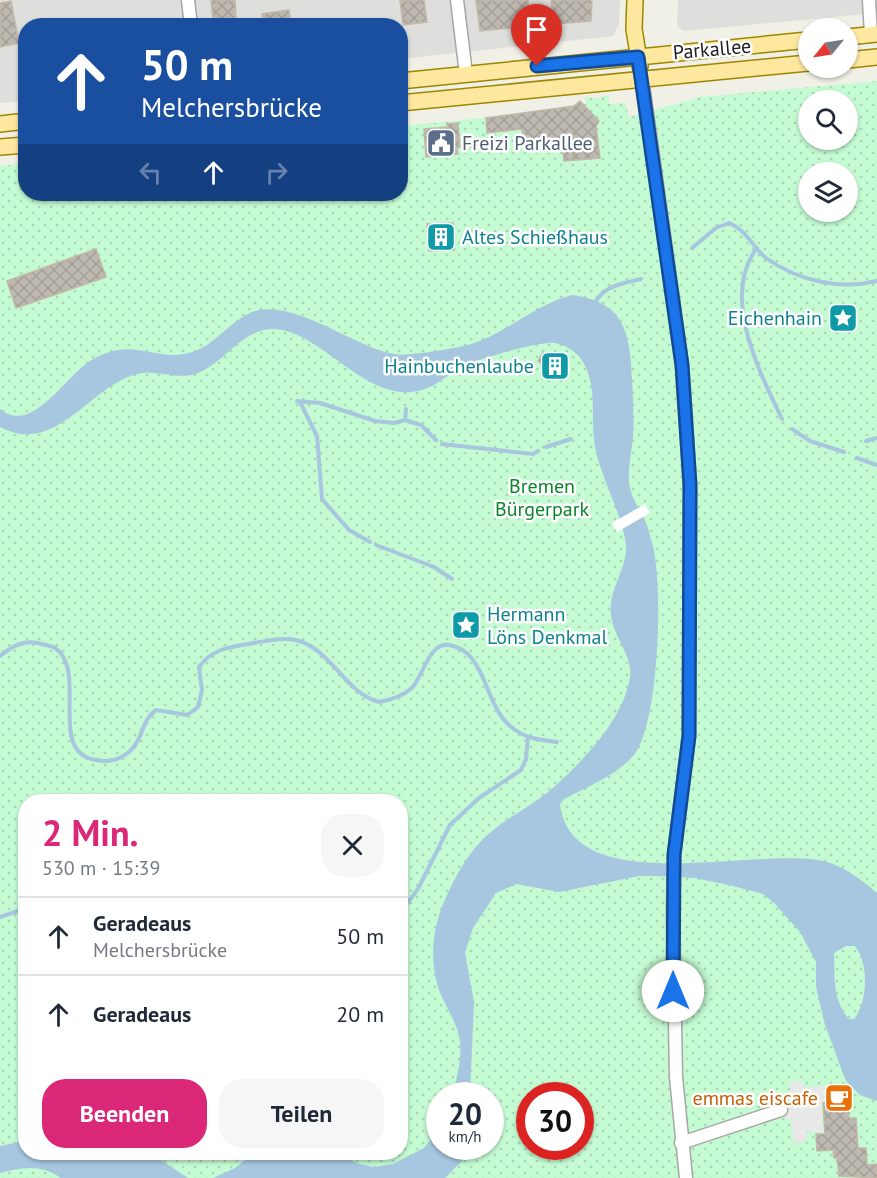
<!DOCTYPE html>
<html lang="de">
<meta charset="utf-8">
<style>
:root{--surface:#fff;--page:#f6f6f7;--text:#1f2937;--muted:#747a83;--line:#e0e1e3;--accent:#db2777}
body{margin:0;font-family:"PT Sans",sans-serif;background:var(--page);color:var(--text);height:100vh;display:flex;flex-direction:column;font-size:22px;white-space:nowrap}
*{box-sizing:border-box;margin:0}
p{font-size:20px;color:var(--muted)}
.icon{flex:none;width:33px;height:33px;fill:none;stroke:currentColor;stroke-width:2;stroke-linecap:round;stroke-linejoin:round}
.map{position:relative;flex:1;overflow:hidden}
.side{position:absolute;left:18px;top:794px;width:390px;height:366px;display:flex;flex-direction:column;background:var(--surface);border-radius:24px;box-shadow:0 2px 4px #0004}
.side>*{flex:none}
.hud{position:absolute;left:18px;top:18px;width:390px;height:183px;border-radius:24px;box-shadow:0 2px 4px #0004;background:#1a4fa0;color:#fff;overflow:hidden}
.needle{width:39px;rotate:240deg}
.buttons{position:absolute;left:798px;top:18px;display:grid;gap:12px}
.buttons a{display:grid;place-items:center;width:60px;height:60px;border-radius:50%;background:var(--surface);box-shadow:0 2px 4px #0004;font-size:30px}
.speed{position:absolute;left:426px;top:1082px;display:flex;gap:12px;font-size:30px;font-weight:700;text-align:center}
.speed>*{display:grid;place-content:center;width:78px;height:78px;border-radius:50%;background:var(--surface);box-shadow:0 2px 4px #0004;line-height:1}
.speed small{font-size:15px;font-weight:400}
.speed .limit{border:9px solid #d22;background:#fff;color:#111}
.pin{position:absolute;display:grid;place-items:center;width:51px;height:51px;color:#fff;margin:-62px -26px;border-radius:50% 50% 50% 0;rotate:-45deg;box-shadow:0 0 6px #0007}
.pin .icon{rotate:45deg}
.me{position:absolute;width:66px;margin:-33px;rotate:0deg;stroke-linejoin:round;filter:drop-shadow(0 0 4px #0008)}
.turn{display:flex;align-items:center;gap:21px;height:126px;padding:0 24px;font-size:27px}
.turn .icon{width:78px;height:78px;stroke-width:2.5}
.turn b{display:block;font-size:42px;line-height:51px}
.lanes{display:flex;align-items:center;height:57px;padding:0 24px;background:#0003;justify-content:center;gap:30px;direction:ltr}
.lanes .off{opacity:.35}
.round{display:grid;place-items:center;flex:none;width:63px;height:63px;border-radius:24px;background:var(--page)}
.overview{display:flex;align-items:center;justify-content:space-between;height:102px;padding:0 24px}
h1{font-size:36px;font-weight:700;line-height:45px;color:var(--accent)}
.cta{display:flex;gap:12px;margin-top:auto;padding:12px 24px}
.cta a{flex:1;height:69px;border-radius:24px;background:var(--accent);color:#fff;font-size:24px;font-weight:700;line-height:69px;text-align:center}
.cta a+a{background:var(--page);color:var(--text)}
ul{padding:0;list-style:none}
li{display:flex;align-items:center;gap:18px;height:78px;padding:0 24px;border-top:2px solid var(--line)}
li div{flex:1}
li b{display:block;font-size:22px}
li em{font-style:normal}
.map>svg:first-child{display:block}
</style>
<div class="map">
<svg width="877" height="1178" viewBox="0 0 877 1178">
<defs>
<pattern id="park-dots" width="8" height="8" patternUnits="userSpaceOnUse" patternTransform="scale(1.5)"><rect width="8" height="8" fill="#c4fbd3"/><path d="M2 2h.1M6 6h.1" fill="none" stroke="#a8d7b5" stroke-width="1.8" stroke-linecap="round"/></pattern>
<pattern id="building-cross-hatch" width="8" height="8" patternUnits="userSpaceOnUse" patternTransform="scale(1.5)"><rect width="8" height="8" fill="#beb9b0"/><path d="M0 0l8 8M0 8l8-8" fill="none" stroke="#a39f97"/></pattern>
</defs>
<rect width="100%" height="100%" fill="#f1f0e7"/>
<!-- residential -->
<g fill="#dededd">
<path d="M0,0H620L619,24L613,36L401,59L400,26H26L25,101L0,103Z"/>
<path d="M678,0H877V13L684,31L679,28L677,22Z"/>
</g>
<!-- park -->
<path fill="url(#park-dots)" fill-rule="evenodd" d="M877,81V1178H0V166L25,163L26,194H400L401,123L404,126L578,108V105L586,104L585,97L601,99V96H609V104L625,103L629,117L700,97ZM808,100H848V140H808ZM808,172H848V212H808ZM26,801H400V1152H26ZM440,1095H490V1146H440ZM530,1095H580V1146H530Z"/>
<!-- parking -->
<path fill="#e8e8e8" d="M802,1080L803,1087L827,1086L829,1102H821L823,1133L807,1131L806,1141L794,1144L791,1120L781,1116V1106L790,1100V1082Z"/>
<!-- water -->
<g fill="#a6c7df" fill-rule="evenodd">
<path d="M572,295C625,302 630,333 632,379C633,399 634,419 633,438C631,453 628,468 629,483C631,497 637,505 643,516C648,525 650,537 653,546C663,588 659,717 636,752C620,774 587,787 564,799L560,804C572,903 762,844 827,862C845,867 863,881 877,893V1101L860,1095L846,1081L825,1025L816,987V962L800,932L774,903L763,894L729,885L695,878L656,876H639L559,892L517,884L496,893L473,928L465,953L474,1002L470,1095H453C456,1079 462,1060 460,1043C459,1026 448,1011 441,995C428,963 432,926 447,895C456,875 468,854 483,839C505,818 533,806 555,786C585,759 624,718 630,677C633,655 613,637 611,615C608,591 625,572 626,550C627,525 602,480 596,451C590,425 597,396 587,370C582,356 570,346 555,343C541,340 469,361 456,370C440,381 431,390 411,392C358,397 312,320 264,330C237,336 221,366 195,374C176,380 157,369 137,374C89,386 56,457 0,427V409C31,436 65,377 90,361C135,334 154,364 192,352C213,346 228,324 248,314C288,293 352,347 394,354C405,356 418,353 430,352C449,349 470,346 487,338C516,324 540,304 572,295ZM846,946H855C869,963 868,1001 854,1019H849C832,1000 835,976 834,953Z"/>
<path d="M439,1129L440,1146H470L467,1156L445,1178H213L235,1168L255,1152H339L356,1163L374,1167L393,1164L424,1148Z"/>
<path d="M25,1141L26,1152H149L188,1178H61C41,1164 22,1167 0,1173V1146Z"/>
</g>
<!-- pier -->
<path fill="#fff" d="M645,504L650,513L617,532L612,523Z"/>
<g fill="none" stroke-linecap="round" stroke-linejoin="round">
<!-- stream -->
<g stroke="#a6c7df" stroke-width="4">
<path d="M692,248L716,228L729,223C747,230 752,247 766,258C798,281 840,290 877,281"/>
<path d="M757,248C720,296 760,373 782,419"/>
<path d="M594,305C602,286 623,283 641,279"/>
<path d="M297,401L320,403L375,421L394,423L405,420L421,425L436,440"/>
<path d="M300,402L317,436L322,499L349,530L370,542"/>
<path d="M405,420L406,409"/>
<path d="M792,429L810,441L844,452"/>
<path d="M866,441L877,438"/>
<path d="M442,444L533,454L538,451"/>
<path d="M546,447L571,439"/>
<path d="M857,458L877,465"/>
<path d="M376,545L434,567L452,579"/>
<path d="M0,656C14,645 24,639 42,644C45,645 52,646 55,648C89,671 46,753 96,760C105,762 115,761 123,756C144,745 139,722 156,710L187,715L198,707L202,690L199,667C211,650 228,647 248,644C261,642 276,638 289,639C329,642 342,692 379,702C390,700 403,696 412,688C423,676 429,642 449,645C488,651 483,708 514,729C527,739 542,740 557,742"/>
<path d="M400,913L418,889L450,825L479,798L521,770L526,759L528,737"/>
<path d="M0,917L26,908"/>
</g>
</g>
<!-- building -->
<g fill="url(#building-cross-hatch)" stroke="#c3b9a9" stroke-width="1.5">
<path d="M211,0H235L236,18L213,20Z"/>
<path d="M400,0H424L427,22L403,25Z"/>
<path d="M476,0H528L530,26L480,31Z"/>
<path d="M551,0H592L591,21L554,24Z"/>
<path d="M11,1L19,43L0,47V3Z"/>
<path d="M289,10L291,26H264L262,14Z"/>
<path d="M580,101L599,121L596,126L600,158L564,161L562,140L523,144L522,129L487,133L486,118L574,106Z"/>
<path d="M458,123L460,147H457L458,154L426,157L424,129L448,127L447,124Z"/>
<path d="M453,223L454,250L429,251L427,224Z"/>
<path d="M96,249L106,277L16,308L7,281Z"/>
<path d="M543,353L566,364L557,377L538,361Z"/>
<path d="M847,1093L849,1118H856L858,1148H866L867,1165L877,1164V1178L839,1176L837,1158H834L833,1150L817,1151L816,1134H825L823,1103L831,1102L830,1094Z"/>
</g>
<g fill="none" stroke-linecap="round" stroke-linejoin="round">
<!-- minor casing -->
<g stroke="#a7a7a7" stroke-width="15">
<g id="minor">
<path d="M188,0L191,26"/>
<path d="M457,0L466,74"/>
<path d="M869,0L871,35"/>
<path d="M642,78L682,365L690,485L689,736L674,855L673,912L676,1077L686,1178"/>
<path d="M681,1143L781,1110"/>
</g>
</g>
<!-- major casing -->
<g stroke="#9d8700" stroke-width="18">
<g id="major">
<path d="M635,0L634,29L640,66"/>
<path d="M848,37L877,34"/>
<path d="M848,60L877,57"/>
<path d="M400,81L808,40"/>
<path d="M400,103L808,63"/>
<path d="M0,124L26,121"/>
<path d="M0,147L26,145"/>
</g>
</g>
<!-- minor -->
<use href="#minor" stroke="#fff" stroke-width="12"/>
<!-- major -->
<use href="#major" stroke="#fee79f" stroke-width="15"/>
</g>
<g fill="none" stroke-linecap="round" stroke-linejoin="round">
<!-- route casing -->
<g stroke="#114b97" stroke-width="15">
<path id="route" d="M537,66L638,57L682,365L690,485L689,736L674,855L673,991"/>
</g>
<!-- route -->
<use href="#route" stroke="#1a73e8" stroke-width="10"/>
</g>
<!-- icons -->
<defs>
<g id="civic-square" transform="scale(1.5)"><rect x="-9" y="-9" width="18" height="18" rx="4" fill="#5c6f8a" stroke="#fff"/><path d="M-.6-6.5H3V-4.5H.6V-3L4-1V1h2V6H-6V1h2V-1L-.6-3ZM-1.2 2.5V6h2.4V2.5Z" fill="#fff"/></g>
<g id="building-square" transform="scale(1.5)"><rect x="-9" y="-9" width="18" height="18" rx="4" fill="#0f9aa8" stroke="#fff"/><path d="M-4-6H4V6H1V3H-1V6H-4ZM-2.5-4.3h1.7v1.8h-1.7ZM.8-4.3h1.7v1.8H.8ZM-2.5-1h1.7V.8h-1.7ZM.8-1h1.7V.8H.8Z" fill="#fff"/></g>
<g id="sight-square" transform="scale(1.5)"><rect x="-9" y="-9" width="18" height="18" rx="4" fill="#0f9aa8" stroke="#fff"/><path d="M0-6L1.8-2.2L6-1.7L2.9 1.2L3.7 5.4L0 3.3L-3.7 5.4L-2.9 1.2L-6-1.7L-1.8-2.2Z" fill="#fff"/></g>
<g id="cafe-square" transform="scale(1.5)"><rect x="-9" y="-9" width="18" height="18" rx="4" fill="#e8710a" stroke="#fff"/><path d="M-5.5-4.5H6V0H3Q3 3.5 0 3.5H-2.5Q-5.5 3.5-5.5 0ZM3-3.2v2h1.7v-2ZM-6 4.5H4V6H-6Z" fill="#fff"/></g>
</defs>
<g fill-rule="evenodd">
<use href="#civic-square" x="441" y="143"/>
<use href="#building-square" x="441" y="237"/>
<use href="#sight-square" x="843" y="318"/>
<use href="#building-square" x="555" y="366"/>
<use href="#sight-square" x="466" y="625"/>
<use href="#cafe-square" x="839" y="1098"/>
</g>
<g text-anchor="middle" stroke-width="5" stroke-linejoin="round" paint-order="stroke">
<!-- street labels -->
<g font-size="20" fill="#202020" stroke="#fff">
<text transform="translate(712 49) rotate(-5)" y="7">Parkallee</text>
</g>
<!-- service labels -->
<g font-size="20" fill="#4e5e75" stroke="#fff" text-anchor="start">
<text x="462" y="150">Freizi Parkallee</text>
</g>
<!-- culture labels -->
<g font-size="20" fill="#0d838f" stroke="#fff" text-anchor="start">
<text x="462" y="244">Altes Schießhaus</text>
<text x="822" y="325" text-anchor="end">Eichenhain</text>
<text x="534" y="373" text-anchor="end">Hainbuchenlaube</text>
<text x="487" y="621">Hermann<tspan x="487" dy="23">Löns Denkmal</tspan></text>
</g>
<!-- park labels -->
<g font-size="20" fill="#09842b" stroke="#fff">
<text x="542" y="493">Bremen<tspan x="542" dy="23">Bürgerpark</tspan></text>
</g>
<!-- food labels -->
<g font-size="20" fill="#c56008" stroke="#fff" text-anchor="end">
<text x="818" y="1105">emmas eiscafe</text>
</g>
</g>
</svg>
<div class="buttons">
<a><svg class="needle" viewBox="-14 -14 28 28"><path d="M0-13l5 13h-10z" fill="#e53935"/><path d="M0 13l5-13h-10z" fill="#747a83"/></svg></a>
<a><svg class="icon" aria-label="search" viewBox="0 0 24 24"><circle cx="10" cy="10" r="6"/><path d="M15 15l6 6"/></svg></a>
<a><svg class="icon" aria-label="layers" viewBox="0 0 24 24"><path d="M12 4l9 5-9 5-9-5zM3 14l9 5 9-5"/></svg></a>
</div>
<div class="speed"><div>20<small>km/h</small></div><div class="limit">30</div></div>
<div class="pin" style="left:537px;top:66px;background:#d93025"><svg class="icon" aria-label="arrive" viewBox="0 0 24 24"><path d="M6 21V4h12l-3 4 3 4H6"/></svg></div>
<svg class="me" style="left:673px;top:991px" viewBox="-20 -20 40 40"><circle r="19" fill="#fff"/><path d="M0-13L10 11 0 6-10 11z" fill="#1a73e8"/></svg>
<div class="hud">
<div class="turn"><svg class="icon" aria-label="ahead" viewBox="0 0 24 24"><path d="M12 20V5M6 11l6-6 6 6"/></svg><div><b>50 m</b>Melchersbrücke</div></div>
<div class="lanes"><svg class="icon off" aria-label="left" viewBox="0 0 24 24"><path d="M17 20v-9H6M10 6l-5 5 5 5"/></svg><svg class="icon" aria-label="ahead" viewBox="0 0 24 24"><path d="M12 20V5M6 11l6-6 6 6"/></svg><svg class="icon off" aria-label="right" viewBox="0 0 24 24"><path d="M7 20v-9h11M14 6l5 5-5 5"/></svg></div>
</div>
<section class="side">
<div class="overview"><div><h1>2 Min.</h1><p>530 m · 15:39</p></div><a class="round"><svg class="icon" aria-label="close" viewBox="0 0 24 24"><path d="M6 6l12 12M18 6L6 18"/></svg></a></div>
<ul>
<li><svg class="icon" aria-label="ahead" viewBox="0 0 24 24"><path d="M12 20V5M6 11l6-6 6 6"/></svg><div><b>Geradeaus</b><p>Melchersbrücke</p></div><em>50 m</em></li>
<li><svg class="icon" aria-label="ahead" viewBox="0 0 24 24"><path d="M12 20V5M6 11l6-6 6 6"/></svg><div><b>Geradeaus</b></div><em>20 m</em></li>
</ul>
<div class="cta"><a>Beenden</a><a>Teilen</a></div>
</section>
</div>
